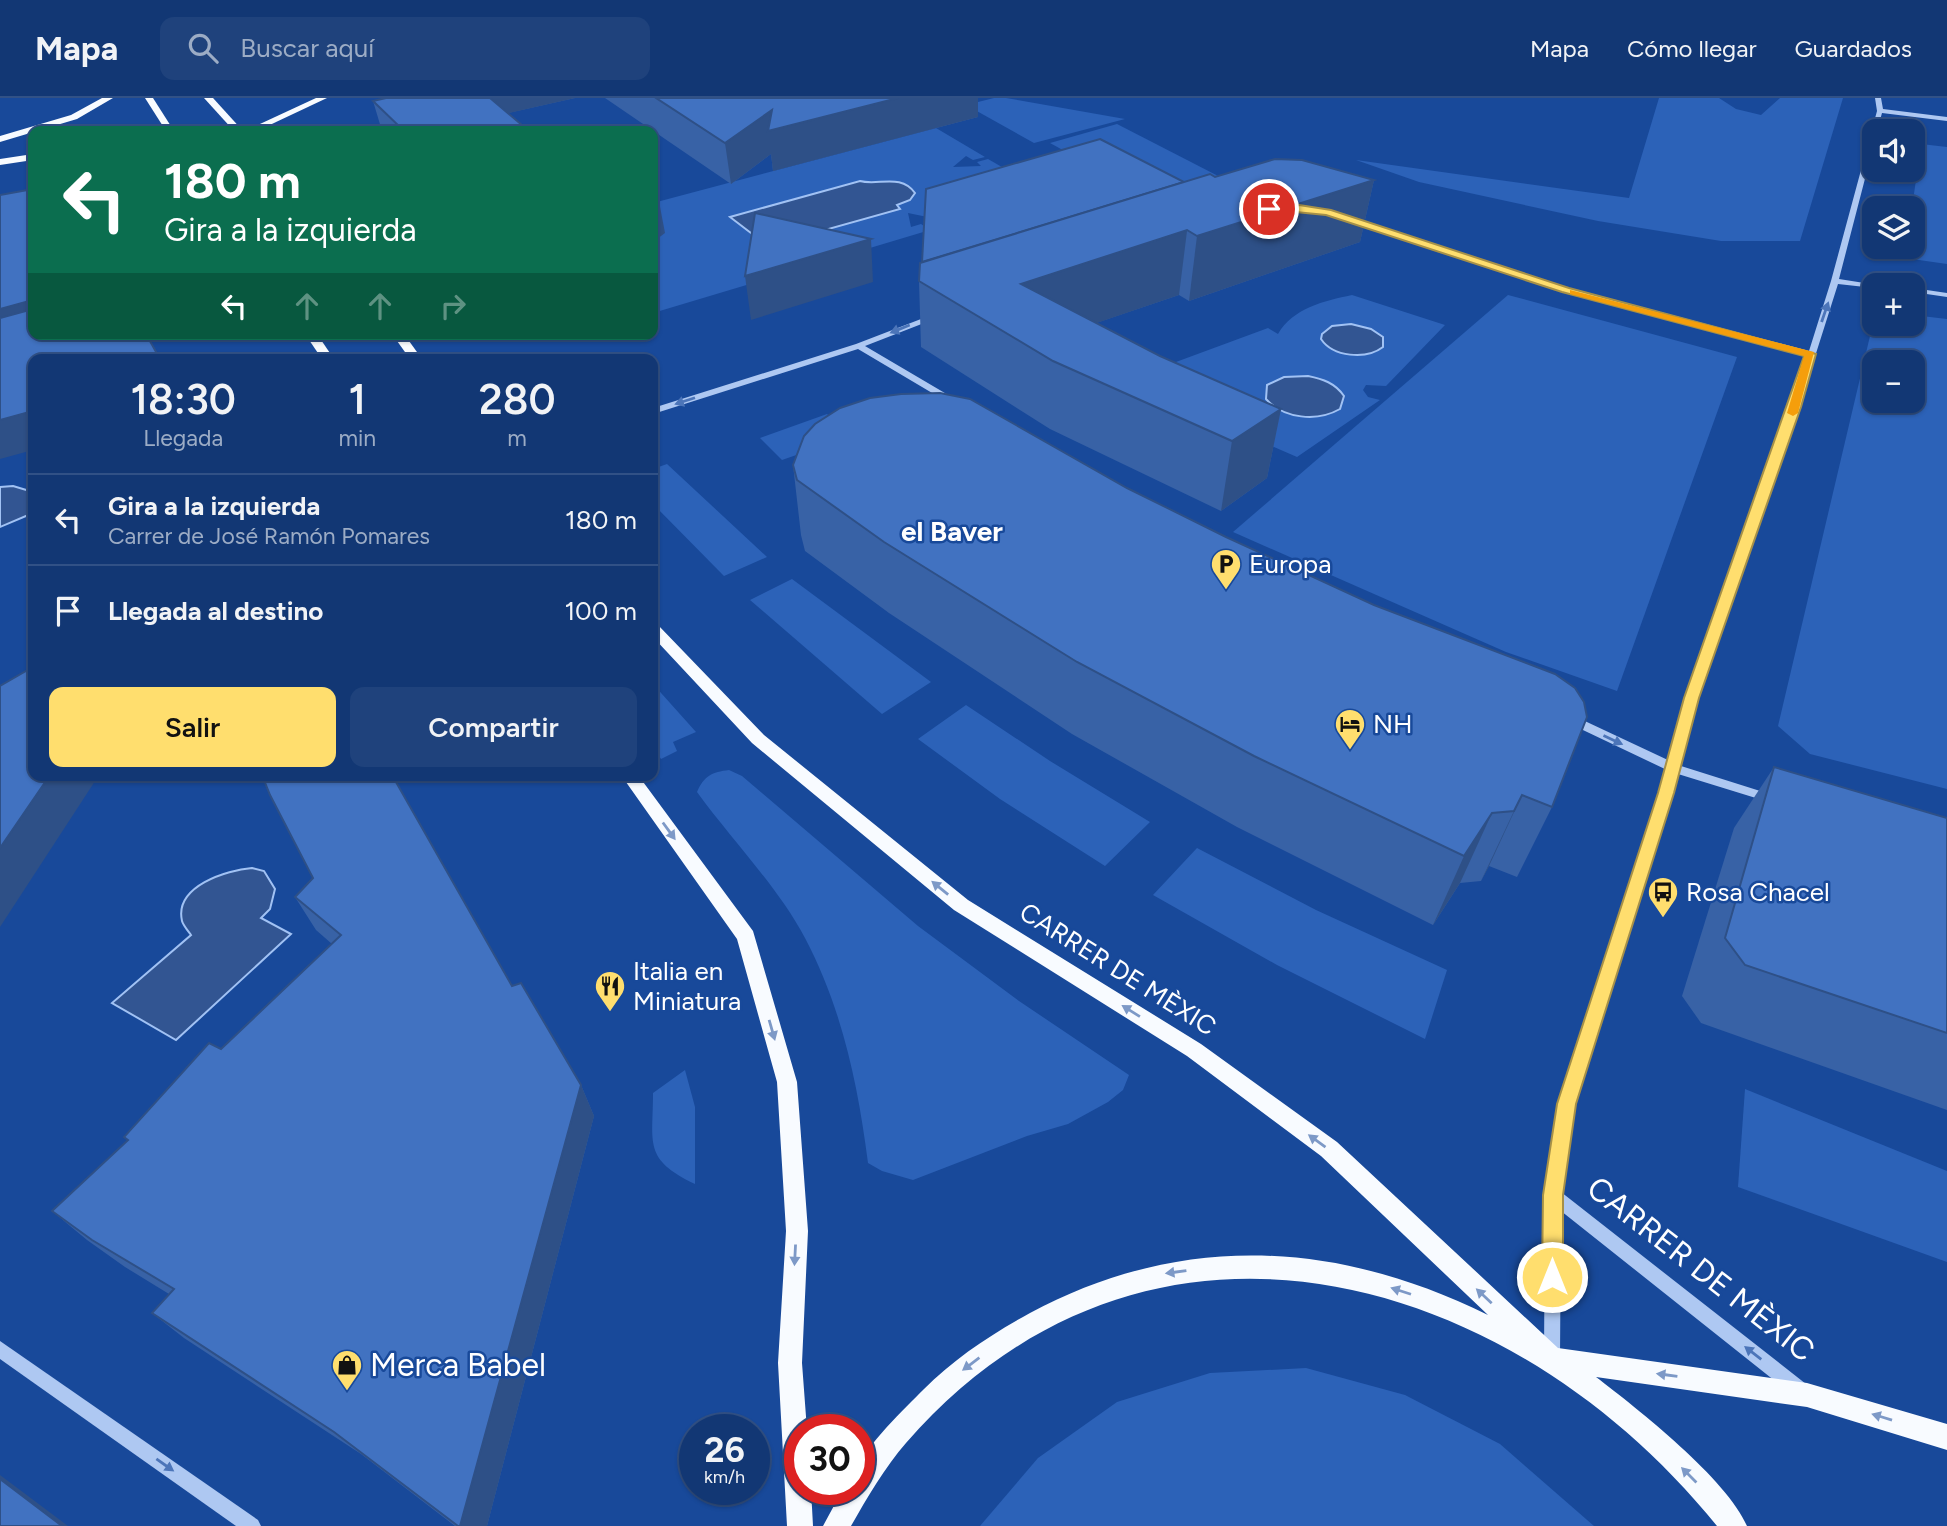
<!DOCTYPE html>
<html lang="es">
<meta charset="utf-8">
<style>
:root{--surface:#123774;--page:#1f427c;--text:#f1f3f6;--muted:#9cacc5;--line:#315186;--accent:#ffde6e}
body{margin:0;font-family:Figtree,sans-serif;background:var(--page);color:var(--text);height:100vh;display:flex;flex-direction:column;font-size:26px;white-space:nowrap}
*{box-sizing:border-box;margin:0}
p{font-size:23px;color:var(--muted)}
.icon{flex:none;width:38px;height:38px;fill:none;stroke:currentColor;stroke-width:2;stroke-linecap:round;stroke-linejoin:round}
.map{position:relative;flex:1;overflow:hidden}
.details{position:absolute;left:28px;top:256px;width:630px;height:427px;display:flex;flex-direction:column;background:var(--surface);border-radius:14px;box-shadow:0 2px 5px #0004,0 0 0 2px var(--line)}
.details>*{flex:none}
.hud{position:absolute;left:28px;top:28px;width:630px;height:214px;border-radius:14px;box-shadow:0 2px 5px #0004,0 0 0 2px var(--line);background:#0b6e4f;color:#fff;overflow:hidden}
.tools{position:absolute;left:1862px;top:21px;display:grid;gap:14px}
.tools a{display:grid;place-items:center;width:63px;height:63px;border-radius:14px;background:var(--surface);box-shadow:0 2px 5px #0004,0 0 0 2px var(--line);font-size:35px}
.speed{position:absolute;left:679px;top:1316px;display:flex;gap:14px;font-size:35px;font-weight:700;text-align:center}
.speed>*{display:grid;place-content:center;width:91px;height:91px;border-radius:50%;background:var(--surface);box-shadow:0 2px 5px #0004,0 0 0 2px var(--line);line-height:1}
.speed small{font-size:18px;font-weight:400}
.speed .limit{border:10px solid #d22;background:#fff;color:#111}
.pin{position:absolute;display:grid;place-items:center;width:60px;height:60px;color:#fff;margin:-30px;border:4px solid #fff;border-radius:50%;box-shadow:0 2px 7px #0007}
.me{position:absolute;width:77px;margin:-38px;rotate:0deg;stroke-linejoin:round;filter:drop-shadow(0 0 5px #0008)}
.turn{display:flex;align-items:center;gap:24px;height:147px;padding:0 21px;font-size:32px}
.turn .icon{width:91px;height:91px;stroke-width:2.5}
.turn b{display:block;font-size:49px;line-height:60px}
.lanes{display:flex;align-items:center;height:66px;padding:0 21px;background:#0003;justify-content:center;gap:35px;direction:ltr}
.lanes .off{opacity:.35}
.eta{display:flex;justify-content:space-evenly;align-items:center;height:119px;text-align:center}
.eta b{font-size:42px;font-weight:600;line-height:49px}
.primary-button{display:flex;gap:14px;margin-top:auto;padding:14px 21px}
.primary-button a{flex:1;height:80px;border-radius:14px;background:var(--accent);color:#111;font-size:28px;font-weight:600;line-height:80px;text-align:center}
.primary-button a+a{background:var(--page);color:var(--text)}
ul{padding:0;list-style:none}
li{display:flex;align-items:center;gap:21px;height:91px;padding:0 21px;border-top:2px solid var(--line)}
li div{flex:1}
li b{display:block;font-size:26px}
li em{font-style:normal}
header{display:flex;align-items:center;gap:42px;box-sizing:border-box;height:98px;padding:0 35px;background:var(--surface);border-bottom:2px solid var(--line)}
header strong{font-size:33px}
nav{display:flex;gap:38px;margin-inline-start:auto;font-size:24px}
.search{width:490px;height:63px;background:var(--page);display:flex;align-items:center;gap:18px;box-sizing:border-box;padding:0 24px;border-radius:14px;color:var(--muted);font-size:26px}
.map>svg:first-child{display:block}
</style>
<header>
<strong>Mapa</strong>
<div class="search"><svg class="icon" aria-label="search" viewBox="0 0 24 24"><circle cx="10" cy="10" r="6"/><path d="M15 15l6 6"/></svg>Buscar aquí</div>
<nav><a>Mapa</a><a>Cómo llegar</a><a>Guardados</a></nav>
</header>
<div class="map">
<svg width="1947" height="1428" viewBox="0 0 1947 1428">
<rect width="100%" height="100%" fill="#18499a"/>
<!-- green -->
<g fill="#2c62b8" fill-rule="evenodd">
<path d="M994,0H1006L1125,21L1034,45L966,7Z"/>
<path d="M1659,0H1719L1736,11L1761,17L1780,0H1843L1800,143H1721L1598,123L1419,84L1356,62L1629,100Z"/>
<path d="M1117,26L1224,81L1154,102L1050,45Z"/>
<path d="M936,30L985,59L973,62L966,58L953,69L981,68L977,64L988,61L1049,96L937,121L908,115L911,129L921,126L930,132L653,215V105Z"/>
<path d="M1921,46L1947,49V166L1905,160L1907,149H1913L1912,110Z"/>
<path d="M1352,197L1445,227L1386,288L1366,287L1363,292L1368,299L1380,302L1297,359L1258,342L1138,278L1268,230L1278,236C1293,210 1324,203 1352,197Z"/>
<path d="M1508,197L1737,259L1617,593L1506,554L1233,434Z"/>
<path d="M1913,217L1947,221V691L1810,656L1778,628L1874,221V226H1913ZM1874,264H1913V303H1874Z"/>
<path d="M827,316L851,338L782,362L760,340Z"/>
<path d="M667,366L767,459L724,478L653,406V371Z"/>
<path d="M792,481L931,584L882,616L750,502Z"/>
<path d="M653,586L696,634L673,644L677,653L661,661L653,649Z"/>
<path d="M966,607L1050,663L1150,724L1105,768L1000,701L918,641Z"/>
<path d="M729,672L742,678L918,828L1019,903L1129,977L1123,992L1108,1004L1068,1026L1027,1038L913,1082L882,1073L868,1065C858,987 842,910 805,840C778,789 731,741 697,694C704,678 712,674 729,672Z"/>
<path d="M1197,750L1316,812L1447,872L1425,941L1277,867L1153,797Z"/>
<path d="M685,972L695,1009V1086C643,1061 653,1046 653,995Z"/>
<path d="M1745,991L1947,1073V1164L1738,1089Z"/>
<path d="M1306,1270L1405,1297L1500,1346L1594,1428H980L1038,1360L1117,1304L1210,1275Z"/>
</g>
<!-- water -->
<g fill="#325592" stroke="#a1c2f4" stroke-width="2">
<path d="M860,83C878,88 901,75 915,95L910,102L897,107L900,111L768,148L730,119Z"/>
<path d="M1351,226L1371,231L1383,239V249C1366,262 1333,259 1321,241L1322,236L1332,228Z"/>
<path d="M1308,278C1323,281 1335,285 1344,298L1340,311C1317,324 1284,321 1266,301L1267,287L1284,279Z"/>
<path d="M13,388L33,394V415L0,429V389Z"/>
<path d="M252,770L264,773L275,791L270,811L261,820L291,836L176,942L112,905L191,837C188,833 183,827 182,823C174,788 227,772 252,770Z"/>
</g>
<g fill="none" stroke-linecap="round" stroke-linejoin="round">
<!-- minor -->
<g fill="#aec8f2" fill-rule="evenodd">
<path d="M1875,0H1881L1883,11L1947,19V23L1882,15L1877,33H1874V46L1839,181L1877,187H1874V190L1838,186L1799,309L1698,600L1681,668L1776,698L1778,701L1772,705L1678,676L1573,1006L1561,1094L1806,1286L1809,1292L1806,1298L1800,1301L1794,1298L1561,1113L1560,1259L1558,1265L1552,1267L1546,1265L1544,1259L1545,1097L1559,1006L1667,672L1564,623L1562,620L1568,616L1572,617L1670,663L1686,600L1807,258L1563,194L1347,122L1354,120L1569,190L1809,253L1831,183L1877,13Z"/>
<path d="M1913,190L1947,195V199L1913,194Z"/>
<path d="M934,216L938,218L937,220L865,248L955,301V305H949L858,251L653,316V310L856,246Z"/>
<path d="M0,1243L258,1422L261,1428H236L0,1261Z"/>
</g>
<!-- major -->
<g fill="#f8fbff" fill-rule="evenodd">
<path d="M102,0H113L77,21L0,44V38L71,17Z"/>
<path d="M145,0H153L174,33H166Z"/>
<path d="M204,0H213L243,33H234Z"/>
<path d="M316,0H327L257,33H245Z"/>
<path d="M33,56V62L0,67V61Z"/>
<path d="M305,236H317L334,261H322Z"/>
<path d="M392,236H404L422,261H410Z"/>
<path d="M653,525L658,527L764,637L968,802L1201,946L1337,1044L1558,1250L1807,1285L1947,1326V1352L1807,1309L1596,1279C1638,1311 1727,1381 1747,1428H1717C1509,1171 1147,1069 906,1345C885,1369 867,1400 851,1428H823L843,1391H859C859,1385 858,1377 859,1370C863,1350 907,1308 923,1292C955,1260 990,1237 1030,1215C1181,1134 1336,1142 1488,1217L1321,1058L1187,958L954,812L752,645L653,539Z"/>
<path d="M621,677H638L753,833L797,984L808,1133L802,1265L807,1332H800V1391H811L813,1428H787L778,1265L786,1133L777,984L737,841Z"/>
</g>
</g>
<!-- wall -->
<g fill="#3862a6">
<path d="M386,0H575L508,15L529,33H382L373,3Z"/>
<path d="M605,0H978V19L773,73L771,56L731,86Z"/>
<path d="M1215,79L1374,82L1360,144L1189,203L1179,197L1096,225L1160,258L1281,311L1267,380L1221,413L1050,331L921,249L919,183L1184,84Z"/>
<path d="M793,367L1552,709L1517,779L1489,768L1481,783L1460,785L1433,827L1237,729L1072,636L889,515L805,453L801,437Z"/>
<path d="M1774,669L1947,720V1012L1701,925L1682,898L1734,730Z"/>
<path d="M313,780L512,888L581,987L594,1018L487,1428H455L361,1356L184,1240L152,1215L169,1196L125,1169L87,1142L52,1113L128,1042L221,951L332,846L316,832L295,799Z"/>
</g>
<!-- shaded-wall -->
<g fill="#2e5087">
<path d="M473,0H575L479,22Z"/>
<path d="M898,0H978V19L773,73L771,56L731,86L725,45L772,12Z"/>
<path d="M1374,82L1360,144L1189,203L1197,138Z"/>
<path d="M657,93L665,135L653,144V96Z"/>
<path d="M1190,132L1187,133L1179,197L1029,248L922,184Z"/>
<path d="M871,141L873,184L751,222L745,178Z"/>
<path d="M33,202V236L0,247V211Z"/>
<path d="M1281,311L1267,380L1221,413L1232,343Z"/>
<path d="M33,313V352L0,361V322Z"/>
<path d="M50,677H99L0,829V750Z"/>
<path d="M1522,697L1489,768L1481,783L1514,713Z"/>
<path d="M1492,715L1460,785L1433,827L1464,758Z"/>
<path d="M581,987L594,1018L487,1428H460Z"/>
<path d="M0,1377L68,1428H62L0,1381Z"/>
</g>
<!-- building -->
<g fill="#4172c1" stroke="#2e5087" stroke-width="2">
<path d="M386,0H490L529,33H404L373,3Z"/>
<path d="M656,0H898L768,33L772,12L725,45Z"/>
<path d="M1100,41L1184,84L922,164L926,91Z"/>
<path d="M1275,61L1302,62L1374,82L1197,138L1187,132L1021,186L1160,258L1281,311L1232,343L1053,263L919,183L920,165L1210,76L1215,79Z"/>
<path d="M33,91V202L0,211V97Z"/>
<path d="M755,115L871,141L745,178Z"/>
<path d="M33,211V236H146L160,261H33V313L0,322V220Z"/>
<path d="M940,295L970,301L1127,390L1226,439L1374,507L1555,576L1575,590L1584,604L1587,619L1552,709L1522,697L1514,713L1492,715L1464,758L1254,658L1077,564L884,444L797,382L793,367L804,338L815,326L840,310L870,300L901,296Z"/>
<path d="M33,569V677H50L0,750V588Z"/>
<path d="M1774,669L1947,720V935L1745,867L1725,840Z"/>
<path d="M262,677H392L512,888L521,885L581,987L460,1428H458L334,1334L152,1215L174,1191L92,1142L52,1113L128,1042L124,1039L209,945L221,951L341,837L295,799L313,780L270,697Z"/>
<path d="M0,1381L62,1428H0Z"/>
</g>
<!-- one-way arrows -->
<defs><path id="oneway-solid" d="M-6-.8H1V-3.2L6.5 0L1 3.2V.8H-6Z" transform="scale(1.75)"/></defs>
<g fill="#4c75b9">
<use href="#oneway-solid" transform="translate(1825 214) rotate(-71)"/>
<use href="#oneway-solid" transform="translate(900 231) rotate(158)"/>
<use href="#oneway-solid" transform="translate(685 303) rotate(162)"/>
<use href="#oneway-solid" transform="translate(1613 642) rotate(25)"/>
<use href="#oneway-solid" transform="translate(1753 1255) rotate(-142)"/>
<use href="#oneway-solid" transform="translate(165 1367) rotate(35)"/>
</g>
<g fill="#7d99c7">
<use href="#oneway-solid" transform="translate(669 733) rotate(54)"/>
<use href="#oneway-solid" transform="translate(940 790) rotate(-141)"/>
<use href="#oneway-solid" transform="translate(1131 913) rotate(-148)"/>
<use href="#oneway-solid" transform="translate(772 932) rotate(74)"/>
<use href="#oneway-solid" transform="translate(1317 1043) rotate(-144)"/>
<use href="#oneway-solid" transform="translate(795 1157) rotate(93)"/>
<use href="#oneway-solid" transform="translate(1176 1174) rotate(172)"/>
<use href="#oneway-solid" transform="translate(1401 1193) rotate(-162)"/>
<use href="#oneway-solid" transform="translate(1484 1198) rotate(-137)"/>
<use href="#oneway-solid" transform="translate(971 1266) rotate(143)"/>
<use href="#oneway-solid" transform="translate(1667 1277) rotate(-172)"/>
<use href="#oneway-solid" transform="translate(1882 1319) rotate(-163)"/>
<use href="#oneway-solid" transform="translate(1689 1377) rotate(-135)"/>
</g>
<!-- route -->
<path fill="#ffde6e" stroke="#a69048" stroke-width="2" d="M1299,107L1331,112L1569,190L1816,256L1801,309L1699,600L1674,695L1576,1006L1563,1097V1179L1560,1187L1552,1190L1545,1187L1542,1179L1543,1097L1557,1006L1658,695L1684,600L1804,258L1562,194L1326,117L1264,111Z"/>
<!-- slow -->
<path fill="#f59e0b" d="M1570,192L1814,254L1798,315L1793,318L1787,315L1804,258L1570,196Z"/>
<!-- icons -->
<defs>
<g id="parking-pin" transform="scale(1.575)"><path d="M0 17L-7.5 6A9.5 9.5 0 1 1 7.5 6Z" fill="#ffde6e" stroke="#18499a"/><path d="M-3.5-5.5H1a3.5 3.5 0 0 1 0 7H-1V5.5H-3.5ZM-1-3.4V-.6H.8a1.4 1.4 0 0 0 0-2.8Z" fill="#111"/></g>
<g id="hotel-pin" transform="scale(1.575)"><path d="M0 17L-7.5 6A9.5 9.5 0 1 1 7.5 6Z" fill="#ffde6e" stroke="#18499a"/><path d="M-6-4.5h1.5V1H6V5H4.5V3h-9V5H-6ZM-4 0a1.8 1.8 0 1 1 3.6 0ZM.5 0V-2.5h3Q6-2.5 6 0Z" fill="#111"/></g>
<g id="bus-pin" transform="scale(1.575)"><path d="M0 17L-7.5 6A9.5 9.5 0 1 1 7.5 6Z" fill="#ffde6e" stroke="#18499a"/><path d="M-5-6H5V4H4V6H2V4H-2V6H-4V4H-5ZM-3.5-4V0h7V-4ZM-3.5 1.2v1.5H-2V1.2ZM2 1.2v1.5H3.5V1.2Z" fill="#111"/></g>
<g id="restaurant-pin" transform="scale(1.575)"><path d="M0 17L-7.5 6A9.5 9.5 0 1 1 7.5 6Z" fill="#ffde6e" stroke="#18499a"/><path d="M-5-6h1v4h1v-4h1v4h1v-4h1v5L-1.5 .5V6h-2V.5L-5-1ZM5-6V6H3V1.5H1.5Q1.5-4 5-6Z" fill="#111"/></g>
<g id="shop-pin" transform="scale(1.575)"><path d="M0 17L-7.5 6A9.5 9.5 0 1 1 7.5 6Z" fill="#ffde6e" stroke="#18499a"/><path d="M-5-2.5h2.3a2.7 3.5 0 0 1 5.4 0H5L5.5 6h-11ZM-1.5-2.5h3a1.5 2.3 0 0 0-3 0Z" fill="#111"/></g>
</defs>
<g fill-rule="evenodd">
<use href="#parking-pin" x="1226" y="466"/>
<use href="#hotel-pin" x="1350" y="626"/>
<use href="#bus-pin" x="1663" y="794"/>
<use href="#restaurant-pin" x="610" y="888"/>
<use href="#shop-pin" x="347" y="1267"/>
</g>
<g text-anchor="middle" stroke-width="5" stroke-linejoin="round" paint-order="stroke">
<!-- poi labels -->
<g font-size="26" fill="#fff" stroke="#18499a" text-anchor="start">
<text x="1249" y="475">Europa</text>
<text x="1373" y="635">NH</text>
<text x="1686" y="803">Rosa Chacel</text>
<text x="633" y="882">Italia en<tspan x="633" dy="30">Miniatura</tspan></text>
</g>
<!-- street labels -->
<g font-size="26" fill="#fff" stroke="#18499a">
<text transform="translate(1118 871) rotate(32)" y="9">CARRER DE MÈXIC</text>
</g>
<!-- neighbourhood labels -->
<g font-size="28" font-weight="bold" fill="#fff" stroke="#18499a">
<text x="952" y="443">el Baver</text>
</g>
<!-- near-street labels -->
<g font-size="32" fill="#fff" stroke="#18499a">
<text transform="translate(1701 1171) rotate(38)" y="11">CARRER DE MÈXIC</text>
</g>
<!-- near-poi labels -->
<g font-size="32" fill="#fff" stroke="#18499a" text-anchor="start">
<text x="370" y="1278">Merca Babel</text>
</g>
</g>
</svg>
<div class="tools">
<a><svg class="icon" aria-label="sound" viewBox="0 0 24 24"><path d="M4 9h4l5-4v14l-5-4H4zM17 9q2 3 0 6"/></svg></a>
<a><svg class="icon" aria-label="layers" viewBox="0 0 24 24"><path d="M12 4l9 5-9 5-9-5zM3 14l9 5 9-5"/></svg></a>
<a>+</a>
<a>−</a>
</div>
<div class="speed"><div>26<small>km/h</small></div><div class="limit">30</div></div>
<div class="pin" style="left:1269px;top:111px;background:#d93025"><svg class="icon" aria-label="arrive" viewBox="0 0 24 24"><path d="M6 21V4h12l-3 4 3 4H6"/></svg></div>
<svg class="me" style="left:1552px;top:1179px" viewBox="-20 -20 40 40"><circle r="17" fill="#ffde6e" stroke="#fff" stroke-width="3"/><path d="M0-11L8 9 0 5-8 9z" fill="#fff"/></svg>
<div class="hud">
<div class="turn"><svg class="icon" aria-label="left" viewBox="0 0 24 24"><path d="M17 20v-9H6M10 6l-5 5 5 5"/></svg><div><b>180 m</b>Gira a la izquierda</div></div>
<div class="lanes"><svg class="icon" aria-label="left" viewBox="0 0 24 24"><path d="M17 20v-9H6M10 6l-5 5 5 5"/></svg><svg class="icon off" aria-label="ahead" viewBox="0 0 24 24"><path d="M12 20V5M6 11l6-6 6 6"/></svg><svg class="icon off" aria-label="ahead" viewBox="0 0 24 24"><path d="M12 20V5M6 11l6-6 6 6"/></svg><svg class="icon off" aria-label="right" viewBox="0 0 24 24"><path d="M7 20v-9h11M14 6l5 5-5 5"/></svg></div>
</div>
<section class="details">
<div class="eta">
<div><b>18:30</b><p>Llegada</p></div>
<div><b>1</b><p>min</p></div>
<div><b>280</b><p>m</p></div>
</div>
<ul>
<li><svg class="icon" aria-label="left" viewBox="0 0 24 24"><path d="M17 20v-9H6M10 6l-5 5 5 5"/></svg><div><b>Gira a la izquierda</b><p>Carrer de José Ramón Pomares</p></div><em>180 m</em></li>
<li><svg class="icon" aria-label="arrive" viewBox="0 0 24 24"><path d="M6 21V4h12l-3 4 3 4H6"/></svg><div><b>Llegada al destino</b></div><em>100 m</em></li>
</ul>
<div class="primary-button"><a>Salir</a><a>Compartir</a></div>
</section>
</div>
